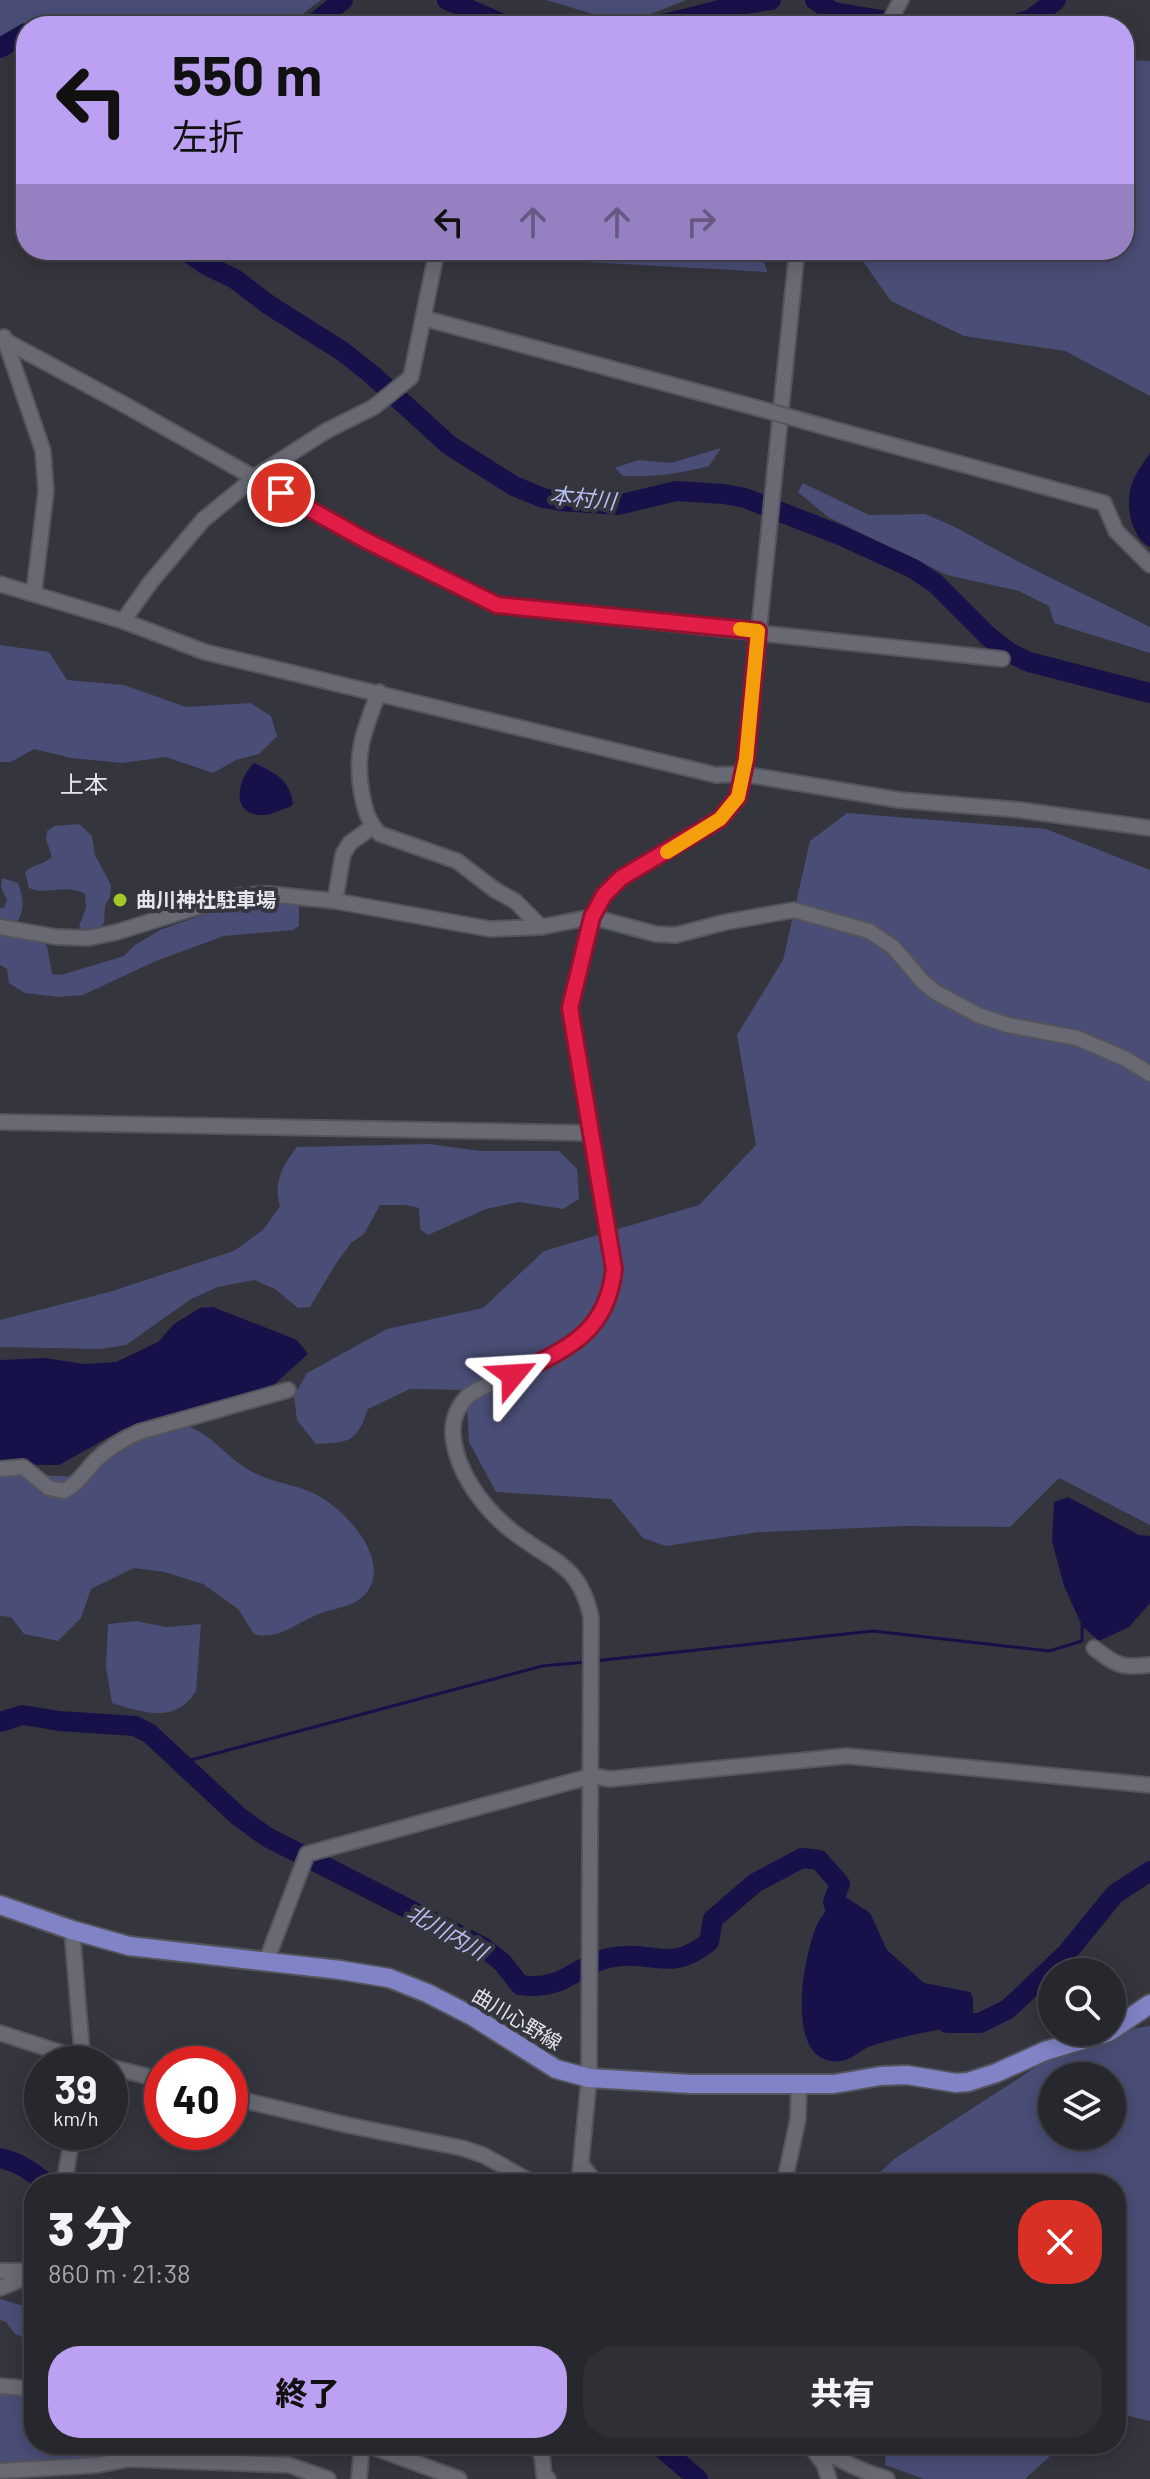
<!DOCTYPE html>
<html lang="ja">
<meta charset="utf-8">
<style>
:root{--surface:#27282e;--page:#2f3036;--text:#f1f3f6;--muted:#a4a6aa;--line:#43444a;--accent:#bca0f2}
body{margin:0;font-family:Barlow,"Noto Sans JP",sans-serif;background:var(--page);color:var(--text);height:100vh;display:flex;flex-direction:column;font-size:30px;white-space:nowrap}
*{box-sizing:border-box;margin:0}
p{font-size:26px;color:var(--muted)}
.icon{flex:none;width:44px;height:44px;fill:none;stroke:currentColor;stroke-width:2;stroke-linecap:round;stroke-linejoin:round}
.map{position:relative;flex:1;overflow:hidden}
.side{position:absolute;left:24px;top:2174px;width:1102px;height:280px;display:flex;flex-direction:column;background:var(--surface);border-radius:32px;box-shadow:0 4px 20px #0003,0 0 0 2px var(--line)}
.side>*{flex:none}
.guide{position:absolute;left:16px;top:16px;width:1118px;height:244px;border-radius:32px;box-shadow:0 4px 20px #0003,0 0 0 2px var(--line);background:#bca0f2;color:#111;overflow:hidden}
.fabs{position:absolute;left:1038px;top:1958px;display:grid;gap:16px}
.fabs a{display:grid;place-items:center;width:88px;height:88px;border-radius:50%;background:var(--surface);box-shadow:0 4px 20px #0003,0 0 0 2px var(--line);font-size:40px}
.speed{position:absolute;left:24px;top:2046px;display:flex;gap:16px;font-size:40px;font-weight:700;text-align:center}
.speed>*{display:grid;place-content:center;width:104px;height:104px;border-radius:50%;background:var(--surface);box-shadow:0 4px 20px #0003,0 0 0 2px var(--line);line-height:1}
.speed small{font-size:20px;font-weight:400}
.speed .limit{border:12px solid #d22;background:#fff;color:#111}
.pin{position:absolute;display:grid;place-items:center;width:68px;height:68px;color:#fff;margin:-34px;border:4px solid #fff;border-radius:50%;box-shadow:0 2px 8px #0007}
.me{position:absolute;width:88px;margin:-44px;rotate:63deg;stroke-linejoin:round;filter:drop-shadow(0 0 6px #0008)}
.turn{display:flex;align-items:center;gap:28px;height:168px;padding:0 24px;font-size:36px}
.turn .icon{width:104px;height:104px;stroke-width:2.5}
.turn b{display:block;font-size:56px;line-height:68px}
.lanes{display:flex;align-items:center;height:76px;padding:0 24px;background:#0003;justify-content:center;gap:40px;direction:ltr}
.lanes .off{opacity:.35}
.round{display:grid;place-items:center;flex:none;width:84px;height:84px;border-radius:32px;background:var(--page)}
.overview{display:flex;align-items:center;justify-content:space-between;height:136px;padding:0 24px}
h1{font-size:48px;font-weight:800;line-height:60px}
.action{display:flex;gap:16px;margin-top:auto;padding:16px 24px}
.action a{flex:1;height:92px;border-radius:32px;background:var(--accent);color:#111;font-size:32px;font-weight:800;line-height:92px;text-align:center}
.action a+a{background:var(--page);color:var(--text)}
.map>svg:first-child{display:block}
</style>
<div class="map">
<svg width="1150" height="2479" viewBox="0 0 1150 2479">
<rect width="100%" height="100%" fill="#34353d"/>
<!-- green -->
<g fill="#4a4d76" fill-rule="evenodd">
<path d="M0,0H321L287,26H134L119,16L41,21L0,40Z"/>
<path d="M546,0H686L626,24Z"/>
<path d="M1124,60L1150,61V396L1065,351L964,336L891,301L855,250H1124Z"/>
<path d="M494,250H543L538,259C521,263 508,263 494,250Z"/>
<path d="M579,250H765L763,257L767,272L586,262Z"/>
<path d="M721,448L709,466C679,474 653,477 623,476L615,468L638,460L671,463Z"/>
<path d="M803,483L869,515L925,514L953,526L1019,562L1150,627V653L1054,623L1049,606L1019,591L947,575L828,517L798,492Z"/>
<path d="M0,645L49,652L67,680L124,685L186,707L250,703L271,716L277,736L259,754L236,760L213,773L166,757L122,763L71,758L34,749L11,762H0Z"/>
<path d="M847,813L1046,829L1150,870V1525L1059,1478L1010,1527L907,1526L759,1532L666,1546L643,1538L611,1499L496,1492L469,1442L466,1390L410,1389L368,1409C356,1443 350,1442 316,1444L297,1420L294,1396L307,1373L387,1329L483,1308L544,1251L699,1205L756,1145L737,1035L783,960L810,841Z"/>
<path d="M79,824L92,836L95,855L111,885L110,897L105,906L104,923L96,930L85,932L79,926L86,908L85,894C66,883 47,896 29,888L25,872C33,864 44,865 52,857L46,839L47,831L54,826Z"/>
<path d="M2,878L18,883C23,896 26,911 16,923L0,925V908H4L7,900L1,887Z"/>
<path d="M284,901L299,907V926L293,930L224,936L156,961L83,995L59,997L25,993L9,983L7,969L0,965V935L36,938L47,946L52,974L61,975L124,956L135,945L160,930L205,914L238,904Z"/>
<path d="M429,1144L481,1151H559L577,1169L579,1199L563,1209L519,1202L486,1209L428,1235L420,1229L419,1208L406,1205H380L364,1234L351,1243L335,1265L310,1307L298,1308L275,1289L254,1280L218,1287L191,1299L126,1345L100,1349L0,1347V1320L109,1292L234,1251L263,1230L280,1206C273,1183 282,1166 297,1147Z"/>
<path d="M179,1424C210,1430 223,1455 249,1470C268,1482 293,1484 313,1493C342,1506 389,1555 369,1589C358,1607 338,1607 321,1613C297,1622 279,1641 254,1634L238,1609L203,1584L164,1572L134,1568L91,1589L81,1618L58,1641L24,1634L11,1617L0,1616V1476L19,1474L78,1477L98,1467L138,1440Z"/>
<path d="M137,1621L166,1627L201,1624L196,1691C175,1725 143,1712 112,1703L106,1667L108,1624Z"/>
<path d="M1150,2026V2421L1116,2413V2184H868L894,2159L1084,2036ZM1052,2076H1112V2136H1052Z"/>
<path d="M0,2299L34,2309V2341L15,2334L6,2322L0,2320Z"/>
<path d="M0,2388L34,2394V2444H129L95,2464L0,2469Z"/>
<path d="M886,2444H1052L1049,2457L1025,2479H924L885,2465Z"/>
</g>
<!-- water -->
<g fill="#171149">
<path d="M1150,453V547C1130,537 1124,501 1133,481C1137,471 1144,462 1150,453Z"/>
<path d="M254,763C275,773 290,779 293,804L290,807C282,809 273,814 265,815C229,817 237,779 254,763Z"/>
<path d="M213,1307L297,1340L308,1354L268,1390L185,1416L125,1428L59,1465H39L15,1461L0,1465V1360L44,1358L84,1364L116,1362L158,1342L174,1324L200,1308Z"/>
<path d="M1068,1497L1139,1535L1150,1536V1603L1129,1627L1099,1641L1082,1626L1064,1586L1052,1541L1054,1502Z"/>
<path d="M841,1894L870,1913L887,1950L924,1983L970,1992L973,1998V2023C939,2030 904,2035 871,2046C855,2052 852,2063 832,2061C784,2056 804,1951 818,1923C823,1913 833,1903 841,1894Z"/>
</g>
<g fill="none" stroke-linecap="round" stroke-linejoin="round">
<!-- stream -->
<g stroke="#171149" stroke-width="3">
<path d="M594,1661L873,1631L1049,1651L1082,1641V1625"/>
<path d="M180,1763L542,1666L586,1662"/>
</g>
<!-- river -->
<g stroke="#171149" stroke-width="20">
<path d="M447,0L508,26"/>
<path d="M815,0L833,12L906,24L934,26"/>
<path d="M311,26L343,0"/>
<path d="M652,26C693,19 731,4 771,0"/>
<path d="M1006,26L1030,20L1056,0"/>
<path d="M0,48L26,33"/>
<path d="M184,250L208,266L235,279L269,305L342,351L370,373L449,445L514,486L543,498L561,501L618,505L676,491L724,494L745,498L842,536L914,569L936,584L988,636L1010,653L1029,662L1150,693"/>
<path d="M0,1722L23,1715L59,1721L135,1726L149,1733L238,1816L267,1837L483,1947L503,1963L520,1985C565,1991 572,1967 608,1958C653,1948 667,1975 709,1942L713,1919L755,1883L802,1858L819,1860L840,1884L833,1902L842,1930"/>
<path d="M947,2023H980L1008,2009L1066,1954L1115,1894L1150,1871"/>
<path d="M0,2158C19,2162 33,2172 47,2184"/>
<path d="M657,2444L698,2479"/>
</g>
<!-- minor casing -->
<g stroke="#53545c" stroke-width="18">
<g id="minor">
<path d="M887,26L901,0"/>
<path d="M423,318L761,409"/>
<path d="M4,337L43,451L46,491L34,592"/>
<path d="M0,338L125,405L365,540L497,605L1002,659"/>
<path d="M829,428L1104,503L1116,531L1150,565"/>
<path d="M0,584L123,621L205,652L716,775L743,774L899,800L1020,810L1150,828"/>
<path d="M123,621L150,583L203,520L259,474L326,431L374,407L411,377L437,250"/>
<path d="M379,692C364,731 354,753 362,795C365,810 369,824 380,834L457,861L495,890L515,901L541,927"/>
<path d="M335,901L343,854L350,843L372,827"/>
<path d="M0,927L56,937L88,938L117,932L223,899L243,895L269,894L335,901L490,929L541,927L592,917L656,934L676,935L726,922L794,910L869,931L893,947L923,982L935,992L980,1016L1008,1025L1077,1038L1126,1059L1150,1074"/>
<path d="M0,1122L591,1133"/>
<path d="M0,1469L23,1467L49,1488L64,1491C78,1484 85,1471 96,1460C108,1448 124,1439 139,1432L288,1390"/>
<path d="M1094,1648C1117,1666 1121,1668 1150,1665"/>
<path d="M72,1930L83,2064"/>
<path d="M266,1962L307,1854L592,1776L610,1779L847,1756L1150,1785"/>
<path d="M0,2033L96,2064"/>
<path d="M110,2067L162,2080"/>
<path d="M230,2097L347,2125L462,2148L483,2155L535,2184"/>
<path d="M581,2164L597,2184"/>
<path d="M64,2184L73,2132"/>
<path d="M579,2184L589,2078L591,1617C579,1562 551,1562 512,1531C484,1509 456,1472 453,1435C452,1421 457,1407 467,1397C477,1388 493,1383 505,1378C531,1368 566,1354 585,1335C604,1316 611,1295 614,1269L570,1008L592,917L604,895L621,878L720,819L738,797L746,759L797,250"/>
<path d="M784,2184L798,2119L799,2083"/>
<path d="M0,2271H30"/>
<path d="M0,2288L34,2274"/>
<path d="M0,2386L34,2389"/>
<path d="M365,2444L459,2479"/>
<path d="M535,2444L542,2456L544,2475L548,2479"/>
<path d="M814,2444C838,2460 860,2471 887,2479"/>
<path d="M812,2448L824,2464L829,2479"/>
<path d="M0,2471L98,2465L129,2459L289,2465L328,2479"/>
<path d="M359,2479L362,2444"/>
</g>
</g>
<!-- major casing -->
<g stroke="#53545c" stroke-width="22">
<g id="major">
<path d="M0,1905L72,1930L129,1946L340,1970L389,1978L427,1993L472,2016L556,2069L589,2078L691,2084H834L880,2076L907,2075L956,2083L968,2082L996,2073L1045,2051L1109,2032"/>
<path d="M1112,2030L1150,2004"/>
</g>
</g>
<!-- minor -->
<use href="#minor" stroke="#686973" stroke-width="14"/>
<!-- major -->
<use href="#major" stroke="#8083c5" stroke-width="18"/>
<!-- minor-bridge casing -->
<g stroke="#53545c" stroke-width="18" stroke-linecap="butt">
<path id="minor-bridge" d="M761,409L829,428"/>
</g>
<!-- minor-bridge -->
<use href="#minor-bridge" stroke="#686973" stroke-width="14"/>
</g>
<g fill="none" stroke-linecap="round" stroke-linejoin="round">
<!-- route casing -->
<g stroke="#92132f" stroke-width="20">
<path id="route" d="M281,493L365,540L497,605L758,631L746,759L738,797L720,819L621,878L604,895L592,917L570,1008L614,1269C607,1334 566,1349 513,1375"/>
</g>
<!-- route -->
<use href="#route" stroke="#e11d48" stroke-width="14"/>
<!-- slow -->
<path stroke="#f59e0b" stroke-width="14" d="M667,852L720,819L738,797L746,759L758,631L740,629"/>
</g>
<!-- markers -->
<circle fill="#a2c928" stroke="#34353d" stroke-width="3" cx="120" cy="900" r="8"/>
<g text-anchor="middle" stroke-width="8" stroke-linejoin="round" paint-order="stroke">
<!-- poi labels -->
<g font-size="20" font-weight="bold" fill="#e4e5eb" stroke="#34353d" text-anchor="start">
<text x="136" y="907">曲川神社駐車場</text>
</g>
<!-- street labels -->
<g font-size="20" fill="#e4e5eb" stroke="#34353d">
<text transform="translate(517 2019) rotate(31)" y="7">曲川心野線</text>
</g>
<!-- water labels -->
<g font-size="22" font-style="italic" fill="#b9bef5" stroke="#34353d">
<text transform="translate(583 498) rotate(6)" y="8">本村川</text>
<text transform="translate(447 1932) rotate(30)" y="8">北川内川</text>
</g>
<!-- quarter labels -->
<g font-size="24" fill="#e4e5eb" stroke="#34353d">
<text x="84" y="793">上本</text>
</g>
</g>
</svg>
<div class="fabs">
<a><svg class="icon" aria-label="search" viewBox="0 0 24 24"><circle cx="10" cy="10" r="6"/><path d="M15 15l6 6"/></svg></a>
<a><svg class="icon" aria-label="layers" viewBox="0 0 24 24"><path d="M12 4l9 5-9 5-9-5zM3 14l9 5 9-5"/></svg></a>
</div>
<div class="speed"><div>39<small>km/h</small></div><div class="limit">40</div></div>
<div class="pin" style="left:281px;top:493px;background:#d93025"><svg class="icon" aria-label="arrive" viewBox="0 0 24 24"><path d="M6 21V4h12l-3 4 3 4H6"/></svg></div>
<svg class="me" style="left:513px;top:1375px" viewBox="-20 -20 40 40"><path d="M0-17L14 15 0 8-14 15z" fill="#e11d48" stroke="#fff" stroke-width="4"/></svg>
<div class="guide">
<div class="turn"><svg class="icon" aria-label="left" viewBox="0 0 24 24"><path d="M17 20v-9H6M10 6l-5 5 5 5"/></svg><div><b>550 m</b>左折</div></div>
<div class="lanes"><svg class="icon" aria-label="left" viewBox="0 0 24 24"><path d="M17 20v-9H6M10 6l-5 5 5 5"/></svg><svg class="icon off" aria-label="ahead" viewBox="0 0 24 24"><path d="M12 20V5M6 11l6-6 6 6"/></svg><svg class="icon off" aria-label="ahead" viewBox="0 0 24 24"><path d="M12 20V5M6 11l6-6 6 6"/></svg><svg class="icon off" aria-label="right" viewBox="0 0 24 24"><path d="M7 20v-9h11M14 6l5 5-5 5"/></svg></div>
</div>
<section class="side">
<div class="overview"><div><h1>3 分</h1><p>860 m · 21:38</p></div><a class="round" style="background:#d93025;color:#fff"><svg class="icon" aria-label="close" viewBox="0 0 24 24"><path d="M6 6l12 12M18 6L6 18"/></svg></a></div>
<div class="action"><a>終了</a><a>共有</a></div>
</section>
</div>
